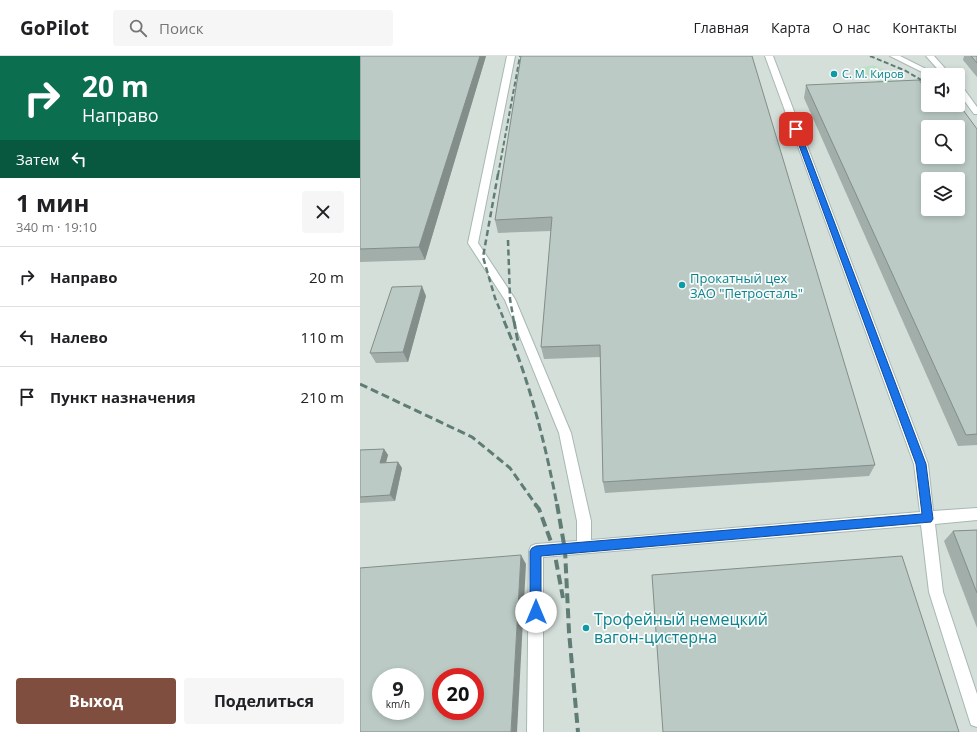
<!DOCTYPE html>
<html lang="ru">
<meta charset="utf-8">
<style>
:root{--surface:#fff;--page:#f6f6f6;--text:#202124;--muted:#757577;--line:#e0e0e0;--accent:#7f4e3f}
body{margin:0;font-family:"Open Sans",sans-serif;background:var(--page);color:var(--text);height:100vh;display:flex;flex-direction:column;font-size:15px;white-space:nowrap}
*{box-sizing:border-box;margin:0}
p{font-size:13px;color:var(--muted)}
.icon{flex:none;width:22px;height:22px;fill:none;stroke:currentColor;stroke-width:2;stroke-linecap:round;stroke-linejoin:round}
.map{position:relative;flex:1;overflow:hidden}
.drawer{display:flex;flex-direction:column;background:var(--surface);width:360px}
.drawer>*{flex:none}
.hud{background:#0b6e4f;color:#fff;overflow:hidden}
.tools{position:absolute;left:561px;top:12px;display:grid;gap:8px}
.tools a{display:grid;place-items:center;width:44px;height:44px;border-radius:4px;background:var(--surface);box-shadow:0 2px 6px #0003;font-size:20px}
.speed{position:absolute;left:12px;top:612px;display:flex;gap:8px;font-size:20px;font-weight:700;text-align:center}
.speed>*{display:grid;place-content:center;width:52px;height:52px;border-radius:50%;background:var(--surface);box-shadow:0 2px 6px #0003;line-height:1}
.speed small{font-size:10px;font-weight:400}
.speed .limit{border:6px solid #d22;background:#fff;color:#111}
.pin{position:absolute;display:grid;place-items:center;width:34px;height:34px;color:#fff;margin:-17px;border-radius:8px;box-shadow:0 2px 6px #0006}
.me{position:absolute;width:44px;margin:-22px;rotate:0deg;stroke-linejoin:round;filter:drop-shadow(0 0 3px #0008)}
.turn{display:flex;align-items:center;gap:14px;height:84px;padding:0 16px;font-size:18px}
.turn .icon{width:52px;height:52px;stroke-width:2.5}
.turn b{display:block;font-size:28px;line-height:34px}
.then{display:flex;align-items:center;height:38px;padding:0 16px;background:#0003;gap:8px;font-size:15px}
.round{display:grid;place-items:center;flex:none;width:42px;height:42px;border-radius:4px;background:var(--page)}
.head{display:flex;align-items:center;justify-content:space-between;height:68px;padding:0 16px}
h1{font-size:24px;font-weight:700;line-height:30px}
.button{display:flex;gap:8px;margin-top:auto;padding:8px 16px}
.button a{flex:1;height:46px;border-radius:4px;background:var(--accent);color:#fff;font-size:16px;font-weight:700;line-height:46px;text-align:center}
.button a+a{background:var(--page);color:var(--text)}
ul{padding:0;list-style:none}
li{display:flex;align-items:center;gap:12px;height:60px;padding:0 16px;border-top:1px solid var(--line)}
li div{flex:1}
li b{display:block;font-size:15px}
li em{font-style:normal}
header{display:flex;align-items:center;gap:24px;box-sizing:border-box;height:56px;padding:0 20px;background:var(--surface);border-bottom:1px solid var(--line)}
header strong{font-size:19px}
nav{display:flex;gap:22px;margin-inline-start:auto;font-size:14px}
.search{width:280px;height:36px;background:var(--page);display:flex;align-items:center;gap:10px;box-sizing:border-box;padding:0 14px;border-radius:4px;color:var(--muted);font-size:15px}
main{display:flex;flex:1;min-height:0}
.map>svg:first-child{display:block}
</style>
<header>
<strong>GoPilot</strong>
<div class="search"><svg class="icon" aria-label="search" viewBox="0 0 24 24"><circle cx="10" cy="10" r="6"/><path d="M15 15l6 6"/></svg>Поиск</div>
<nav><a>Главная</a><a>Карта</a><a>О нас</a><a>Контакты</a></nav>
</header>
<main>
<section class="drawer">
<div class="hud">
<div class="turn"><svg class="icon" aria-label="right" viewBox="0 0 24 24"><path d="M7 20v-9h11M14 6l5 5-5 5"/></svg><div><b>20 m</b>Направо</div></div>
<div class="then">Затем<svg class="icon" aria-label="left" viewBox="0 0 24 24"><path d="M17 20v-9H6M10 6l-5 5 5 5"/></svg></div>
</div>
<div class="head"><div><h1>1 мин</h1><p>340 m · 19:10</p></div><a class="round"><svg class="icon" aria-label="close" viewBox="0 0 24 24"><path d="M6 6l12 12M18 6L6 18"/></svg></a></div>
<ul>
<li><svg class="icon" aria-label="right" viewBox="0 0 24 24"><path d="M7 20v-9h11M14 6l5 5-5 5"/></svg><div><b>Направо</b></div><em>20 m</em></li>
<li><svg class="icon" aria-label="left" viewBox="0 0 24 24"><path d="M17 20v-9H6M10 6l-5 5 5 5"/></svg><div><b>Налево</b></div><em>110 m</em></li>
<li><svg class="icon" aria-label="arrive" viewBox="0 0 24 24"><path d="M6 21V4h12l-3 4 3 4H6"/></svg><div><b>Пункт назначения</b></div><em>210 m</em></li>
</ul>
<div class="button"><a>Выход</a><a>Поделиться</a></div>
</section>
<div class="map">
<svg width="617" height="676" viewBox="0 0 617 676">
<rect width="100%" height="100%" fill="#e6efeb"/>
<!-- built -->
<path fill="#d4dfda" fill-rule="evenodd" d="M0,0H617V676H0ZM568,19H598V49H568ZM568,71H598V101H568ZM568,123H598V153H568ZM21,621H55V655H21ZM81,621H115V655H81Z"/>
<!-- green -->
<path fill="#bfe0c8" d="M513,9L538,19L548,32L524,35L514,20H499L494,13Z"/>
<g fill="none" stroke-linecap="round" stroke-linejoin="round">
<!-- lane casing -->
<g stroke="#a8b8b2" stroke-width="2">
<g id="lane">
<path d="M147,0H155L118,187L155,243L211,377L231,465V484L560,456L554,408L405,0H413L568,408L573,455L617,452V464L575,468L583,536L617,638V671L611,669L609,663L569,536L561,469L183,501V676H167L169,495L171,490L176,488L217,485V465L199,377L145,244L108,187Z"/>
<path d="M530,0H540L578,19H568Z"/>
<path d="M566,0H574L591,19H583Z"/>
<path d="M598,29H601L617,51V58H614L598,36Z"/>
</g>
</g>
<!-- lane -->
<use href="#lane" fill="#fff" fill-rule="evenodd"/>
<!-- rail-far3 -->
<g stroke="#5f7d75" stroke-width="2" stroke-dasharray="5 2.5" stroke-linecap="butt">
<path d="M510,0L546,15L568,28"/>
<path d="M138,119L160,0"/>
</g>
<!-- rail-far2 -->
<g stroke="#5f7d75" stroke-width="2.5" stroke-dasharray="6 3.5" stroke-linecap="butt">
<path d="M138,118L123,201L135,242L145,266"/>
<path d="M148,184L150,243L154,266"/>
</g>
<!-- rail-far1 -->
<g stroke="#5f7d75" stroke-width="3" stroke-dasharray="8 4" stroke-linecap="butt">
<path d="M144,265C169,323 185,386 197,449"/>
<path d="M154,265L158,286"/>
<path d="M0,328L112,381L150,412L176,449"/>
</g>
<!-- rail -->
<g stroke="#5f7d75" stroke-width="4" stroke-dasharray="10 5" stroke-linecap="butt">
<path d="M175,448L179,453L194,494L203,542"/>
<path d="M197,448L205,494L209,576L218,676"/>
</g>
</g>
<!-- wall -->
<g fill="#a1aea9">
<path d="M0,0H126L65,204L0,206Z"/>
<path d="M161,0L515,409L509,420L245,437L243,426L240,301L184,303L181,291L191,175L138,177L135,164Z"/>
<path d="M604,0H617V21L603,4Z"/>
<path d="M446,29L568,37L617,73V389L598,390L444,42Z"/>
<path d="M66,240L48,306L16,307L10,297Z"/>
<path d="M24,393L28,399L26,407L38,406L42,412L35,445L0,447V394Z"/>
<path d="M617,474V572L584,485L593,475Z"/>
</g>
<!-- shaded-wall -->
<g fill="#838d89">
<path d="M120,0H126L65,204L59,191Z"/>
<path d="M62,230L66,240L48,306L43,296Z"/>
<path d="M24,393L28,399L24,413L20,407Z"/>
<path d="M38,406L42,412L35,445L30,439Z"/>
<path d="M161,499L166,508L157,676H151Z"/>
</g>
<!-- building -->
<g fill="#bbcac4" stroke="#838d89" fill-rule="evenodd">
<path d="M0,0H120L59,191L0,193Z"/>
<path d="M161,0H392L515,409L243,426L240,289L181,291L192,161L135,164Z"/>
<path d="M611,0H617V7Z"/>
<path d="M559,24L568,37V49H598V47L617,73V378L606,379L446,29ZM568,71H598V101H568ZM568,123H598V153H568Z"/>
<path d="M62,230L43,296L10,297L32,231Z"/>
<path d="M24,393L20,407L38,406L30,439L0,441V394Z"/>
<path d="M617,474V537L593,475Z"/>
<path d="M161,499L151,676H0V512ZM21,621H55V655H21ZM81,621H115V655H81Z"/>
<path d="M542,500L599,676H303L292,519Z"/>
</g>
<!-- route -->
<path fill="#1a73e8" stroke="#114b97" d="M434,71L439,73L566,408L573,463L571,466L181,500V556L180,560L176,561L172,560L170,556V495L172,492L176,490L562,458L556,408L433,73Z"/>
<!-- markers -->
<g fill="#0f9aa8" stroke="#f7fbf9" stroke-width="1.5">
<circle cx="474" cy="18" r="4"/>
<circle cx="322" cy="229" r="4"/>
<circle cx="226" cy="572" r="4"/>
</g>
<g text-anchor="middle" stroke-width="3.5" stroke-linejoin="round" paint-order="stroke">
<!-- far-culture labels -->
<g font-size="11" fill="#0d838f" stroke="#f7fbf9" text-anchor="start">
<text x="482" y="22">С. М. Киров</text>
</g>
<!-- culture labels -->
<g font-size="13" fill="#0d838f" stroke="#f7fbf9" text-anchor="start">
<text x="330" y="227">Прокатный цех<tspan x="330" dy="15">ЗАО "Петросталь"</tspan></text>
</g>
<!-- near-culture labels -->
<g font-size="16" fill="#0d838f" stroke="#f7fbf9" text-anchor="start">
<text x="234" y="569">Трофейный немецкий<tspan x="234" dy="18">вагон-цистерна</tspan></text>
</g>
</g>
</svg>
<div class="tools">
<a><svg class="icon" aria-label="sound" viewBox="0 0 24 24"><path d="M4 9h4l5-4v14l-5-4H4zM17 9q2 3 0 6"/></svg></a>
<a><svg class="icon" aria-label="search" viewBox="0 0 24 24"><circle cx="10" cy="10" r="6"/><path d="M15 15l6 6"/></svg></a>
<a><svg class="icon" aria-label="layers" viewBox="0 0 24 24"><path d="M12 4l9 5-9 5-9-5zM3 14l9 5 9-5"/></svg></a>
</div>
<div class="speed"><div>9<small>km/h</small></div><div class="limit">20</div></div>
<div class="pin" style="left:436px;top:73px;background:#d93025"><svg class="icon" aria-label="arrive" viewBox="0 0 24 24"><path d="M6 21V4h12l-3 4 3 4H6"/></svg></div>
<svg class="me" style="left:176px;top:556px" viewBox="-20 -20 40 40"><circle r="19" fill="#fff"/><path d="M0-13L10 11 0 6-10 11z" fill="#1a73e8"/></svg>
</div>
</main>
